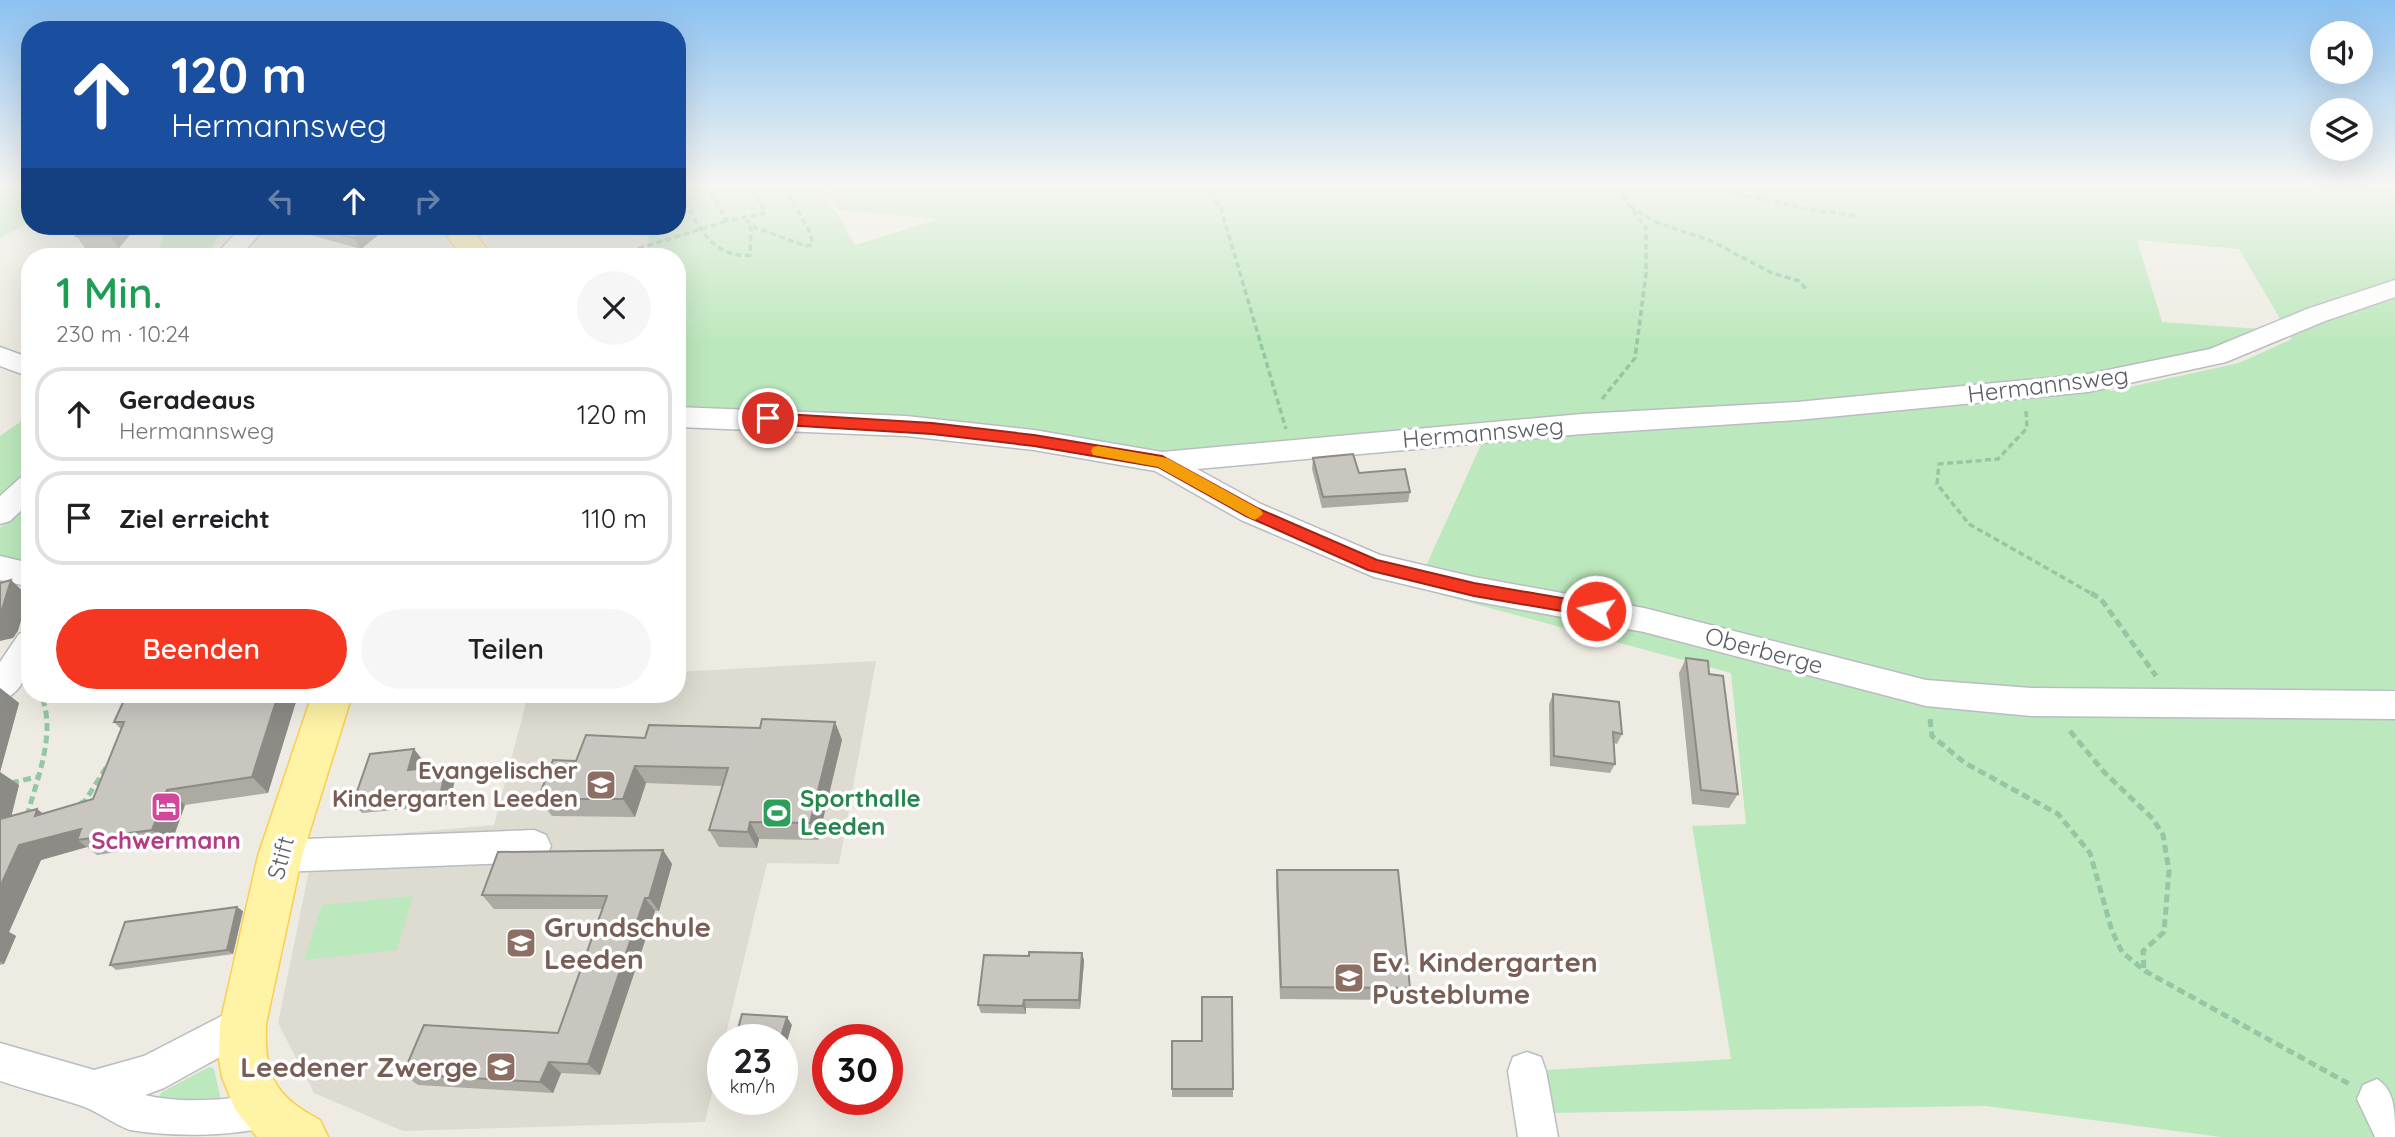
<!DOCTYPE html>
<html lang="de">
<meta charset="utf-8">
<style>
:root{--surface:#fff;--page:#f6f6f6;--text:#202124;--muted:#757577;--line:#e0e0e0;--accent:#f53721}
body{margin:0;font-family:Quicksand,sans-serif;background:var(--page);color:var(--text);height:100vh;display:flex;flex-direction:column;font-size:26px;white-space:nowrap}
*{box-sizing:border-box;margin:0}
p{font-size:23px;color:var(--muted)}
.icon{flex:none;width:38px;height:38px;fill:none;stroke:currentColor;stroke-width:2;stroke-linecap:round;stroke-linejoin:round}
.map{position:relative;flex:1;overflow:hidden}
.panel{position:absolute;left:21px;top:248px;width:665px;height:455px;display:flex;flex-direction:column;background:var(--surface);border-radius:28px;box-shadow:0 7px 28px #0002}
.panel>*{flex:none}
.hud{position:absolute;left:21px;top:21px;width:665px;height:214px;border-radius:28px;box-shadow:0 7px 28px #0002;background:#1a4fa0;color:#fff;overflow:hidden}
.controls{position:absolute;left:2310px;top:21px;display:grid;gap:14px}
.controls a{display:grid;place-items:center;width:63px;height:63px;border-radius:50%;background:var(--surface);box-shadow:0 7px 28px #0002;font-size:35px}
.speed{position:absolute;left:707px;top:1024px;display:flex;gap:14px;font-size:35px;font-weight:700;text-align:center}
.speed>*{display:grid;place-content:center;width:91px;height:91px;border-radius:50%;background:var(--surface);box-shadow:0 7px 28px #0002;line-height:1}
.speed small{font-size:18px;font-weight:400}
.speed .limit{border:10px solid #d22;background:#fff;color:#111}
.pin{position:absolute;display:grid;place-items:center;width:60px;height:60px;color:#fff;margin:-30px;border:4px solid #fff;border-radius:50%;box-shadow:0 2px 7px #0007}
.me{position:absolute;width:77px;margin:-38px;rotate:280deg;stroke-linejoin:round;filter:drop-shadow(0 0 5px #0008)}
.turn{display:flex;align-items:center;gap:24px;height:147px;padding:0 35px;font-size:32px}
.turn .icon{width:91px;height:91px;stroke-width:2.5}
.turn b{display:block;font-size:49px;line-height:60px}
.lanes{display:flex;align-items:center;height:66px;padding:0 35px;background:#0003;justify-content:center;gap:35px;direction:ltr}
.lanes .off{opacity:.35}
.round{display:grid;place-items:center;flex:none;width:74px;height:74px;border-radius:37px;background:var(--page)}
.head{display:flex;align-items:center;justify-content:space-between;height:119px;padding:0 35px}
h1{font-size:42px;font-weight:600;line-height:52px;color:#1e9e55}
.cta{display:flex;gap:14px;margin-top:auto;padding:14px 35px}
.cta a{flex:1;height:80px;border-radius:42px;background:var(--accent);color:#fff;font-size:28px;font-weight:600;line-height:80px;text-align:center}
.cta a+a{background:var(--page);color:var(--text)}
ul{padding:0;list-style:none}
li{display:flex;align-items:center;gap:21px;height:94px;margin:0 14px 10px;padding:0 21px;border:4px solid var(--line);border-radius:28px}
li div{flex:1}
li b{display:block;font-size:26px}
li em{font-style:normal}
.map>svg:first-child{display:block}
</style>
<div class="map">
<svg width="2395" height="1137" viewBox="0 0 2395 1137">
<rect width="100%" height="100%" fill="#eeece2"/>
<!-- education -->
<path fill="#dedbd1" d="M876,661L839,864L767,863L705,1122L403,1131L314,1093L278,1023L315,841L494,825L528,695H677V672Z"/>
<!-- green -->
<g fill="#bce8bd" fill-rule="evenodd">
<path d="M0,184H30V221L0,239Z"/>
<path d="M677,184H819L855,245L939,219L838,210L822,184H2395V689L2286,692L2395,719V1137H2221L1986,1106L1550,1113L1545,1070L1731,1059L1692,826L1746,824L1731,673L1416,588L1489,427L1164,451L903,416L677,409V318L683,300L677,290V257H659L642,226H677ZM2137,240L2239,249L2292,339L2239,363L2111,391L2099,378L2220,348L2261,329L2162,322Z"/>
<path d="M166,226H219L222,231L206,257H153L160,247Z"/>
<path d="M30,415V479L0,505V436Z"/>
<path d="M30,501V566L0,559V528Z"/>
<path d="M413,896L397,950L304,960L322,905Z"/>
<path d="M209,1067L214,1069L221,1100L155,1101L162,1092Z"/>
</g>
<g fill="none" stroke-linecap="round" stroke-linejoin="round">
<!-- minor casing -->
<g stroke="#babcc2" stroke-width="3">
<g id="minor">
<path d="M242,226L266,227L239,257H214Z"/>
<path d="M2395,280V297L2325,321L2226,362L2088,392L1797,420L1582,434L1197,469L1261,504L1380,555L1474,577L1644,608L1926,680L2031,688L2395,691V719L2031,716L1926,706L1644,632L1474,601L1374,577L1241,520L1155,471L1034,450L906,436L677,427V407L906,416L1034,430L1162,452L1582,414L1797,402L2088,374L2210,349L2307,309Z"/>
<path d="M0,347L30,358V377L0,366Z"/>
<path d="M30,475V502L10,521L0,524V496L20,478Z"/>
<path d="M0,556L30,563V587L0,580Z"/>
<path d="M30,630C30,658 31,690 0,701V662L19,634Z"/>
<path d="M534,830L546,835L551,846L546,857L534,862L280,872L268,867L263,856L268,845L280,840Z"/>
<path d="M243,1005L256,1011L262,1024L256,1037L164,1088L145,1095C168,1101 199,1101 224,1099C246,1097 256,1087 278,1096L284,1110L278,1124C237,1137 172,1137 130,1130C113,1124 99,1112 82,1106C55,1097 27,1090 0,1081V1043L94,1070L144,1056Z"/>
<path d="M1527,1052L1541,1057L1546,1071L1558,1137H1518L1508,1071L1513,1057Z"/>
<path d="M2377,1079C2395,1090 2395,1112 2395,1137H2375L2357,1099L2363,1085Z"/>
</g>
</g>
<!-- major casing -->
<g stroke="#fbce4e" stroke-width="3">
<g id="major">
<path d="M439,226H469L493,257H463Z"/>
<path d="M312,695H352L302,856L266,1024C264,1075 274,1096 320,1120L328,1137H257L235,1109L222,1077L219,1060L220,1024L258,856Z"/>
</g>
</g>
<!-- path-far1 -->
<g stroke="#94c7a4" stroke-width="3.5" stroke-dasharray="6 3.5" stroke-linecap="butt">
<path d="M677,184C693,216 708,259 750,255L751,230L747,221L756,228L806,246L812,245L811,234L782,184"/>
<path d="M706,184L727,221L766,213L748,184"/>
<path d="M1204,184L1221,209L1286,429"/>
<path d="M1700,184L1806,209L1858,216"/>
<path d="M1630,206L1653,221L1709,240L1772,273L1799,281L1808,291"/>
<path d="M611,257L727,221"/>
<path d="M1602,399L1635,358L1646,274V228L1614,184"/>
<path d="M2026,411L2027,428L1998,459L1939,464L1937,484L1969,524L2094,595"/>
</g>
<!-- path -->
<g stroke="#94c7a4" stroke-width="5" stroke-dasharray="8 4.5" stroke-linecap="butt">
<path d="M2091,593L2101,599L2156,676"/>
<path d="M1930,719L1932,736L1965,763L2058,814L2090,853L2112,931L2122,952L2145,971L2351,1085"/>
<path d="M2070,731L2104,772L2153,819L2163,835L2169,871L2164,932L2143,951L2144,970"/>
<path d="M11,783L36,777"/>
<path d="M80,804L85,801L109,763"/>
<path d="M27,816C37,779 57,732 41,695"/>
</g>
<!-- minor -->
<use href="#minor" fill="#fff" fill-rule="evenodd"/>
<!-- major -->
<use href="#major" fill="#fff3a6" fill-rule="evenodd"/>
</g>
<!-- wall -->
<g fill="#adaaa4">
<path d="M85,226H137L119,248H85L76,236Z"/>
<path d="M296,226H379L383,231L361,249L300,232Z"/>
<path d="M1313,458L1359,473L1410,492L1408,502L1322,508L1312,469Z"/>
<path d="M1686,658L1709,674L1738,794L1729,808L1692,804L1679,673Z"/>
<path d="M0,688L19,703L0,772L19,785L11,816L37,809L43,814L93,799L121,729L114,722L298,695L268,793L185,805L171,844L97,855L87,847L41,860L9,932L16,936L4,964L0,965Z"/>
<path d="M1553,694L1622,734L1617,744L1614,743L1615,764L1610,773L1550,766L1549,704Z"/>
<path d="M835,722L842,740L818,840L759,839L757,848L719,847L709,830L723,786L646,783L635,817L552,816L538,799L576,761L645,738Z"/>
<path d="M422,759L420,769L447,766L456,775L449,805L362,813L353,803Z"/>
<path d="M663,850L672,864L659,911H655L600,1075L561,1073L553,1093L418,1085L403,1074L558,1033L603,909H494L482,895Z"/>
<path d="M1277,870L1410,988L1406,1000L1280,999L1276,883Z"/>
<path d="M243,911L233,954L116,970L110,965Z"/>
<path d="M1082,953L1084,961L1080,1009L1026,1008V1014L981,1013L978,1005L1029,956Z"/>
<path d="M1202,1041L1233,1089V1097H1172V1089Z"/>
<path d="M828,1042V1095H823L818,1088Z"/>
<path d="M726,1099H776L775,1102Z"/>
</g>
<!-- shaded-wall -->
<g fill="#8d8b86">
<path d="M119,226H137L119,248L110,236Z"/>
<path d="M369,226H379L383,231L361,249L354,238Z"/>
<path d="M11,580L28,596L18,631L13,638L0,641V616Z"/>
<path d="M0,688L19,703L0,772L19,785L6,838L0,834Z"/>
<path d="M278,695H298L268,793L252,777Z"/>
<path d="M835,722L842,740L818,840L810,823Z"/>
<path d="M414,749L422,759L416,780L408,770Z"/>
<path d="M447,766L456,775L449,805L440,795Z"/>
<path d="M635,766L646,783L635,817L623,799Z"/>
<path d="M167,790L185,805L171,844L152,830Z"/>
<path d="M37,809L57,824L35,816Z"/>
<path d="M750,822L759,839L757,848L748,832Z"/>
<path d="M81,829L77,840L87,847L41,860L9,932L16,936L4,964L0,962V887L19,845Z"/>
<path d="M663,850L672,864L659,911L649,898Z"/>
<path d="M645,898L655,911L600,1075L588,1064Z"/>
<path d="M237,907L243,911L233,954L227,950Z"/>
<path d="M1082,953L1084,961L1080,1009L1079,1000Z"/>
<path d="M1024,1000L1026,1008V1014L1023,1006Z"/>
<path d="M787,1017L792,1025L783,1055L786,1060L782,1074V1040H780Z"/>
<path d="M549,1062L561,1073L553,1093L540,1082Z"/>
</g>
<!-- building -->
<g fill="#c9c6bf" stroke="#8d8b86" stroke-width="2">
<path d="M85,226H119L110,236H76Z"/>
<path d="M310,226H369L354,238Z"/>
<path d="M1353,454L1359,473L1405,469L1410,492L1323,497L1313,458Z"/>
<path d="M11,580L0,616V583Z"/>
<path d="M1686,658L1708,661L1709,674L1723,676L1738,794L1701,790Z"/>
<path d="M1553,694L1619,702L1622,734L1613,732L1615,764L1554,756Z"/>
<path d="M147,695H278L252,777L167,790L152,830L77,840L81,829L19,845L0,887V819L37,809L35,816L93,799L124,722H114L125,698Z"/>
<path d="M762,719L835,722L810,823L750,822L748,832L709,830L728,768L635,766L623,799H538L553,760L576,761L586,735L645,738L649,725L760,728Z"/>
<path d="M414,749L408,770L447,766L440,795L353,803L370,754Z"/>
<path d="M663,850L649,898H645L588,1064L549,1062L540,1082L403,1074L424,1025L558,1033L607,896L482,895L498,852Z"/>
<path d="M1277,870H1398L1410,988L1281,987Z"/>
<path d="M237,907L227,950L110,965L125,922Z"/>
<path d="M1029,952L1082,953L1079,1000H1024L1023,1006L978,1005L984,955L1029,956Z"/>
<path d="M1202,997H1232L1233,1089H1172V1041H1202Z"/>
<path d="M742,1014L787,1017L780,1040H735Z"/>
<path d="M827,1042L828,1088H818Z"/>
<path d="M723,1081V1092H720Z"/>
</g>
<!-- sky -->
<linearGradient id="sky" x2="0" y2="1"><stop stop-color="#8bc1f1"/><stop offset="0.54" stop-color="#f7f6f2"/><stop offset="1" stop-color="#f7f6f2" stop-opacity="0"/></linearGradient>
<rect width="2395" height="343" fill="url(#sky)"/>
<!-- route -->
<path fill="#f53721" stroke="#9f2415" stroke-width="2" d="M768,413L932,423L1034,435L1162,456L1257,508L1377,560L1474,583L1596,604L1601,606L1604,611L1601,616L1596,617L1474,596L1368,570L1246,516L1158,467L1034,446L932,434L768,424L761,418Z"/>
<!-- slow -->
<path fill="#f59e0b" d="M1098,446L1167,458L1261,510L1263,514L1255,520L1250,518L1158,467L1093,455L1091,451L1093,447Z"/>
<!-- icons -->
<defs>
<g id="school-square" transform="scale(1.575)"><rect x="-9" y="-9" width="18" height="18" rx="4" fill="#8d6e63" stroke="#fff"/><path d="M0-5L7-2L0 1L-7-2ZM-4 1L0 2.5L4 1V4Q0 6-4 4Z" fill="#fff"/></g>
<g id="hotel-square" transform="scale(1.575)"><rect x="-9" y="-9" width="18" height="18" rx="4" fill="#d1479c" stroke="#fff"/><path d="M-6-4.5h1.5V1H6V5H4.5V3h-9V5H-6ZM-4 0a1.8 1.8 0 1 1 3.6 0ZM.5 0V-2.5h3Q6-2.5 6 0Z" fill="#fff"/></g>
<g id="stadium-square" transform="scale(1.575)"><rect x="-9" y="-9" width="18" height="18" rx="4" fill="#2e9e5b" stroke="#fff"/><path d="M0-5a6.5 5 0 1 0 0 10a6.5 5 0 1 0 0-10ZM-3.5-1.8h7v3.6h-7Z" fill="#fff"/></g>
</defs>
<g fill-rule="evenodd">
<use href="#school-square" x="601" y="785"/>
<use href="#hotel-square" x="166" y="807"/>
<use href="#stadium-square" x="777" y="813"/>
<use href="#school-square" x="521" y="943"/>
<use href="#school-square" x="1349" y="978"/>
<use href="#school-square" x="501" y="1067"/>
</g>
<g text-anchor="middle" stroke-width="7" stroke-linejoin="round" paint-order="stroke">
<!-- street labels -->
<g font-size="24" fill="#5a5e64" stroke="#fff">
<text transform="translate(2048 385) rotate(-7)" y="8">Hermannsweg</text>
<text transform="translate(1483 433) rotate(-5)" y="8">Hermannsweg</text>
<text transform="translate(1764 651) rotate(15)" y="8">Oberberge</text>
<text transform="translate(281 858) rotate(-75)" y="8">Stift</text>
</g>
<!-- education labels -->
<g font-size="24" font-weight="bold" fill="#785e54" stroke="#fff" text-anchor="end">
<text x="578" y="779">Evangelischer<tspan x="578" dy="28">Kindergarten Leeden</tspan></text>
</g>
<!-- leisure labels -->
<g font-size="24" font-weight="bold" fill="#27864d" stroke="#fff" text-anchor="start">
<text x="800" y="807">Sporthalle<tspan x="800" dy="28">Leeden</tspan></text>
</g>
<!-- hotel labels -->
<g font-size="24" font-weight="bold" fill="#b23c85" stroke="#fff">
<text x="166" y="849">Schwermann</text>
</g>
<!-- near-education labels -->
<g font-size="28" font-weight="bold" fill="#785e54" stroke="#fff" text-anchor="start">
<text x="544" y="937">Grundschule<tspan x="544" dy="32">Leeden</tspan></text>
<text x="1372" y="972">Ev. Kindergarten<tspan x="1372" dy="32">Pusteblume</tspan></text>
<text x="478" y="1077" text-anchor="end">Leedener Zwerge</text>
</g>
</g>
</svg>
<div class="controls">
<a><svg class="icon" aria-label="sound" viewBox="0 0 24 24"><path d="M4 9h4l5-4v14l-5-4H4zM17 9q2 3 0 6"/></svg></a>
<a><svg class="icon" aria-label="layers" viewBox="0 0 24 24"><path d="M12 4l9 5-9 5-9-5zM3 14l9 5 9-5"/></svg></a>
</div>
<div class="speed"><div>23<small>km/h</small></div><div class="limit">30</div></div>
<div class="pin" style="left:768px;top:418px;background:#d93025"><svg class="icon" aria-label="arrive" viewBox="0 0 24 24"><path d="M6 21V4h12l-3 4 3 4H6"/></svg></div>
<svg class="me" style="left:1596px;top:611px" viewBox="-20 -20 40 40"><circle r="17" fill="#f53721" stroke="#fff" stroke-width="3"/><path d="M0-11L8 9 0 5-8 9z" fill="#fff"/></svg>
<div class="hud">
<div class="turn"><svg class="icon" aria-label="ahead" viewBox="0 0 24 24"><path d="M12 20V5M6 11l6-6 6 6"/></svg><div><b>120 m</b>Hermannsweg</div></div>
<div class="lanes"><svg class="icon off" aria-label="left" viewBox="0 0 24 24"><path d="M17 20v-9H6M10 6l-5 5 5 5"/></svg><svg class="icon" aria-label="ahead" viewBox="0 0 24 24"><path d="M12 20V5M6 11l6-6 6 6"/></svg><svg class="icon off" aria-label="right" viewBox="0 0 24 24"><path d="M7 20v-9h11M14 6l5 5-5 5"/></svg></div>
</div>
<section class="panel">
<div class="head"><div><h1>1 Min.</h1><p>230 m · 10:24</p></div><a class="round"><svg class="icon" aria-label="close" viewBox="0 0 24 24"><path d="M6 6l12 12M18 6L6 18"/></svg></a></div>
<ul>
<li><svg class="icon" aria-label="ahead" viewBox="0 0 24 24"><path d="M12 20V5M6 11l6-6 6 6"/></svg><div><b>Geradeaus</b><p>Hermannsweg</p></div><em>120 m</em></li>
<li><svg class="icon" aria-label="arrive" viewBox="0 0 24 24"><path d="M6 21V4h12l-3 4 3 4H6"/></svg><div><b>Ziel erreicht</b></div><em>110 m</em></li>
</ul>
<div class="cta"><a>Beenden</a><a>Teilen</a></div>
</section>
</div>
